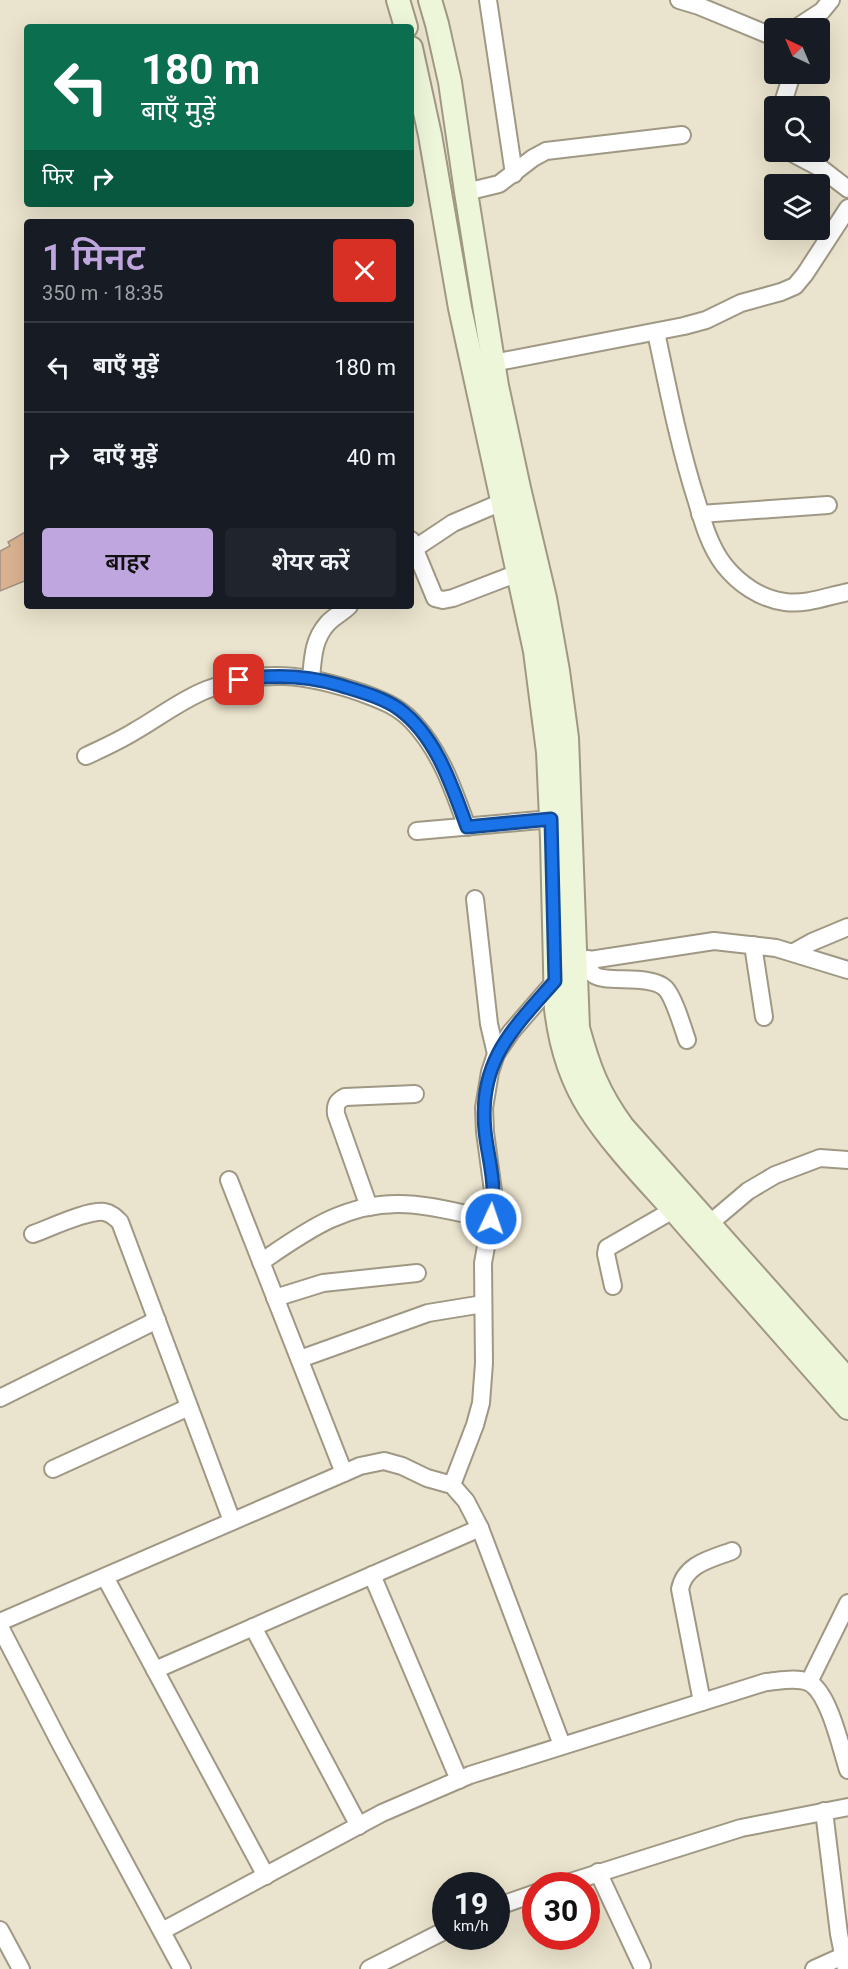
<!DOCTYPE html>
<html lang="hi">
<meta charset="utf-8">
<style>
:root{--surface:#171b24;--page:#20242c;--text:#f1f3f6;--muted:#9ea1a6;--line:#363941;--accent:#bfa6de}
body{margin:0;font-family:Roboto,"Noto Sans Devanagari",sans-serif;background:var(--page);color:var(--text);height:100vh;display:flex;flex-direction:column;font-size:22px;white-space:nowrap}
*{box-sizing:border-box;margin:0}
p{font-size:20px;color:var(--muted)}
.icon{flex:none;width:33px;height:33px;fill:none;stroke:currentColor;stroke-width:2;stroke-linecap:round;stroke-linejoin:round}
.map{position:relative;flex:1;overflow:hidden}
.sheet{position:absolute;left:24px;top:219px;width:390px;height:390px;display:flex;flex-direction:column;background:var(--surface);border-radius:6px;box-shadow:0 6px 24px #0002}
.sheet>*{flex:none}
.guide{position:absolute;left:24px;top:24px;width:390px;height:183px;border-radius:6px;box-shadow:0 6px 24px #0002;background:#0b6e4f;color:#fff;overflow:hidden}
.needle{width:39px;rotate:316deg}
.tools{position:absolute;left:764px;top:18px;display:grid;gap:12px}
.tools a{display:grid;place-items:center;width:66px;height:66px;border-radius:6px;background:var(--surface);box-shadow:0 6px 24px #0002;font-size:30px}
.speed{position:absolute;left:432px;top:1872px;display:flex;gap:12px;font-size:30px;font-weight:700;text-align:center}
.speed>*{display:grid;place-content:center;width:78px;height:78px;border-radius:50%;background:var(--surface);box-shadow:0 6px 24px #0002;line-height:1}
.speed small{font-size:15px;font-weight:400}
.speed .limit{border:9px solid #d22;background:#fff;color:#111}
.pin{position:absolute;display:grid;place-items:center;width:51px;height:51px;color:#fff;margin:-26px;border-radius:12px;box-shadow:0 3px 9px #0006}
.me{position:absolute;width:66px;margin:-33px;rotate:3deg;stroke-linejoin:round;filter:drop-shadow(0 0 4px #0008)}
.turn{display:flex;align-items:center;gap:21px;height:126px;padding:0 18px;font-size:27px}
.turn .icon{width:78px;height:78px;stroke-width:2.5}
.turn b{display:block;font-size:42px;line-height:51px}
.then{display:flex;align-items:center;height:57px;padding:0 18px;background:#0003;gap:12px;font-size:22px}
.round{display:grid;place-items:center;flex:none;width:63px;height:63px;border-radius:6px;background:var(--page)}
.summary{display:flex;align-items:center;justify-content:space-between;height:102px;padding:0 18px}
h1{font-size:36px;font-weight:600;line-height:45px;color:var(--accent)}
.cta{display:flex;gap:12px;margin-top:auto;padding:12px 18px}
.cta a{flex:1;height:69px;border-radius:6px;background:var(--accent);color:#111;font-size:24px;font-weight:600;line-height:69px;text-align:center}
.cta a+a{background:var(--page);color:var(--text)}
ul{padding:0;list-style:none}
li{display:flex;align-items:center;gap:18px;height:90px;padding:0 18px;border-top:2px solid var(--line)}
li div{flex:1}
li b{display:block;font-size:22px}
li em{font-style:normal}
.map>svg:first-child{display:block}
</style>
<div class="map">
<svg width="848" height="1969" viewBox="0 0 848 1969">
<rect width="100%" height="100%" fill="#eae3cd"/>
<!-- building -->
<path fill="#dbb391" stroke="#a39182" stroke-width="1.5" d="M27,531V580L0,591V551L10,546L8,542Z"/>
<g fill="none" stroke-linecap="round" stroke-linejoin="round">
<!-- street casing -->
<g stroke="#9f9884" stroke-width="20">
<g id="street">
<path d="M488,0L514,174"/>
<path d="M679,0L699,6L769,35H774"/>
<path d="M796,28L822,11L831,0"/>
<path d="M782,106L792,74"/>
<path d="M790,152L822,169L848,189"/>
<path d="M466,192L499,184L533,158L546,151L682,135"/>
<path d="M656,332C668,389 679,446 697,502C703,523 710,547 724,565C739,584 761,599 785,602C806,605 828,596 848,592"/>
<path d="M493,363L684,326L706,320L741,303L781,292L795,286L805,274L848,208"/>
<path d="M700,514L828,505"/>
<path d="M411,540L435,598L443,600L453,598L518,573"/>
<path d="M411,551L453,523L502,502"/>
<path d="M311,678C313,658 313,640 327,624C333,617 342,613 349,606"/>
<path d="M86,756C103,748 119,741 135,731C158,718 181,700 206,690C263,668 306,674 362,693C381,700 398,706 413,722C441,752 453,789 467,827"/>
<path d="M417,831L551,819"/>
<path d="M475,899L489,1024L496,1054"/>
<path d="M753,945L764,1017"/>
<path d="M794,952L812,942L848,927"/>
<path d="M588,959C589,963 589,969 592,973C601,985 649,973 665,988C673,995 683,1028 687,1040"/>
<path d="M564,964L714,941L776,948L848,970"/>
<path d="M229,1180L344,1473"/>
<path d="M369,1207L336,1114C335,1105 337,1101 345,1097L415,1094"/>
<path d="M709,1224L748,1191L775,1175L820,1158L848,1160"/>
<path d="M33,1234C50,1228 87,1210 104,1212C111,1213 115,1217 120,1222L232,1521"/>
<path d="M261,1262C305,1232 344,1203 400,1204C429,1204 462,1214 491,1219"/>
<path d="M613,1286L606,1254L607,1248L673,1210"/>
<path d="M275,1298L323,1283L417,1273"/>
<path d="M300,1359L428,1313L483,1304"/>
<path d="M0,1398L157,1320"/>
<path d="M53,1469L189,1407"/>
<path d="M452,1485L475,1425L481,1403L484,1363L483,1263L491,1219L493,1191L485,1132L484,1108L490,1072L496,1054L511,1032L555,981"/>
<path d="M372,1575L459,1780"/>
<path d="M105,1577L266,1876"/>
<path d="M0,1622L344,1473L360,1466L384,1461L402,1466L427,1478L452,1485L466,1501L480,1528L562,1745"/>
<path d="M0,1627L60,1743L182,1969"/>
<path d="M253,1627L359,1826"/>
<path d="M155,1670L480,1528"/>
<path d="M809,1682L848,1603"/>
<path d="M702,1702L680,1589C685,1564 711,1559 732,1551"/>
<path d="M824,1811L839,1934L846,1969"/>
<path d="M598,1872L642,1966"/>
<path d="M558,1886L741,1828L848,1807"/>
<path d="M496,1907L536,1893"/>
<path d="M0,1930L21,1969"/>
<path d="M162,1931L382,1813L470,1775L766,1682C779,1681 796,1677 808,1682C829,1691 841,1749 848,1770"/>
<path d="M369,1969L446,1930"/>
<path d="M814,1969L843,1956"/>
</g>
</g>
<!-- secondary casing -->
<g stroke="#9f9884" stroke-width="26">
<g id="secondary">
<path d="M398,0L406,27"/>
<path d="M430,0L437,24L450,82L466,192L497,386L519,488L545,598L558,671L567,738L578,1028C589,1068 598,1093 623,1127L848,1380"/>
<path d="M411,48L430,135L460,308L535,651L548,752L552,840L556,1009C560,1043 570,1078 589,1108C616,1150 653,1186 685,1223C740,1285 794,1347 848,1408"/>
</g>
</g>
<!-- street -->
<use href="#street" stroke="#fff" stroke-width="16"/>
<!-- secondary -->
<use href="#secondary" stroke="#eef6da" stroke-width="22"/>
</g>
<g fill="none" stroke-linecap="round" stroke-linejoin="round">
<!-- route casing -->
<g stroke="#114b97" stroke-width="15">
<path id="route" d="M239,680C274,674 305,675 339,685C358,691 382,697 399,709C436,736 452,786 467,827L551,819L555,981C512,1030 478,1061 485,1131C487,1151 493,1171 493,1191C493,1200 492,1210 491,1219"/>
</g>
<!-- route -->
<use href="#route" stroke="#1a73e8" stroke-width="10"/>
</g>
</svg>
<div class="tools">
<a><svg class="needle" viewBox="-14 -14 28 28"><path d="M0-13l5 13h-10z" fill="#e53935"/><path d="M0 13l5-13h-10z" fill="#9ea1a6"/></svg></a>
<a><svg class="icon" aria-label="search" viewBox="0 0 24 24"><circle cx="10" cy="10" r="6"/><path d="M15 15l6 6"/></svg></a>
<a><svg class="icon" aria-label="layers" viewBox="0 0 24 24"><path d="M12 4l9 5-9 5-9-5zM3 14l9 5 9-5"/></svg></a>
</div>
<div class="speed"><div>19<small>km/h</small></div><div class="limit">30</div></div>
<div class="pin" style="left:239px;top:680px;background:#d93025"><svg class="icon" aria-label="arrive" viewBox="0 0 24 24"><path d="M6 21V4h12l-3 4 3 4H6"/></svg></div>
<svg class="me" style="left:491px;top:1219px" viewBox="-20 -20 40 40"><circle r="17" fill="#1a73e8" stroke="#fff" stroke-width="3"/><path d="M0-11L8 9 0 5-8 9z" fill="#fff"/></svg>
<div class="guide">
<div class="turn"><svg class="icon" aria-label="left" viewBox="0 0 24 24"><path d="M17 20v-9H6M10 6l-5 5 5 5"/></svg><div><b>180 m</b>बाएँ मुड़ें</div></div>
<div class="then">फिर<svg class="icon" aria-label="right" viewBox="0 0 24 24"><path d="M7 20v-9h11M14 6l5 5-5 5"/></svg></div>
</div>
<section class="sheet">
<div class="summary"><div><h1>1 मिनट</h1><p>350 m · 18:35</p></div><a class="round" style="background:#d93025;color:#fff"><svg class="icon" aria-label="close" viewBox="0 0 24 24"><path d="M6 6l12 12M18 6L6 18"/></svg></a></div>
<ul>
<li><svg class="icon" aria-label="left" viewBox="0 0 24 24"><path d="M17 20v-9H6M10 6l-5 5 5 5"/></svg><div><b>बाएँ मुड़ें</b></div><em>180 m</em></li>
<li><svg class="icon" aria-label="right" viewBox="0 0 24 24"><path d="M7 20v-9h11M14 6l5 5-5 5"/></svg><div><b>दाएँ मुड़ें</b></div><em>40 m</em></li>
</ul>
<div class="cta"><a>बाहर</a><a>शेयर करें</a></div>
</section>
</div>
